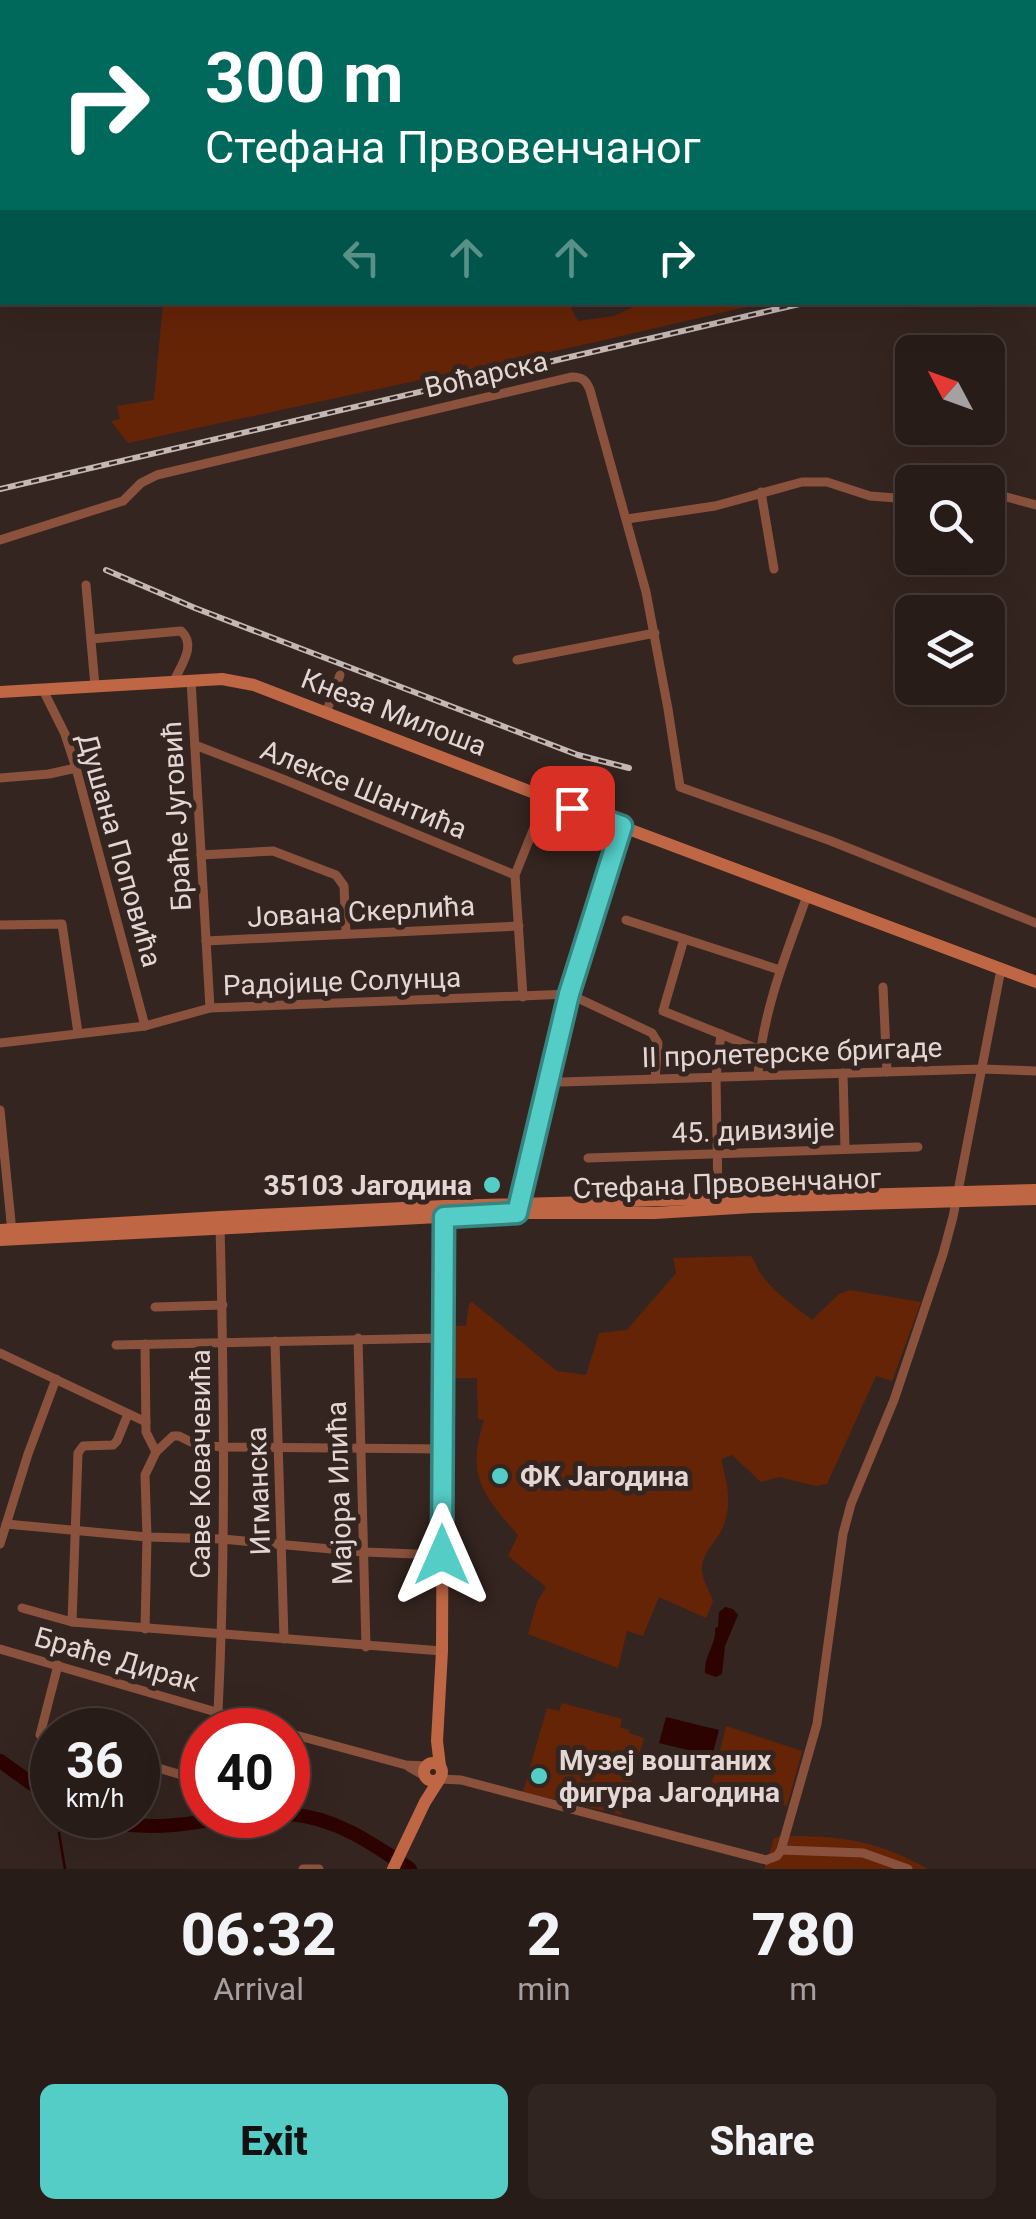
<!DOCTYPE html>
<meta charset="utf-8">
<style>
:root{--surface:#281c18;--page:#302521;--text:#f1f3f6;--muted:#a5a1a2;--line:#443a37;--accent:#54cdc7}
body{margin:0;font-family:Roboto,sans-serif;background:var(--page);color:var(--text);height:100vh;display:flex;flex-direction:column;font-size:38px;white-space:nowrap}
*{box-sizing:border-box;margin:0}
p{font-size:32px;color:var(--muted)}
.icon{flex:none;width:55px;height:55px;fill:none;stroke:currentColor;stroke-width:2;stroke-linecap:round;stroke-linejoin:round}
.map{position:relative;height:1869px;overflow:hidden}
.details{display:flex;flex-direction:column;background:var(--surface);flex:1}
.details>*{flex:none}
.hud{position:absolute;left:0px;top:0px;width:1038px;height:305px;box-shadow:0 10px 40px #0002,0 0 0 2px var(--line);background:#00695c;color:#fff;overflow:hidden}
.needle{width:65px;rotate:311deg}
.tools{position:absolute;left:895px;top:335px;display:grid;gap:20px}
.tools a{display:grid;place-items:center;width:110px;height:110px;border-radius:15px;background:var(--surface);box-shadow:0 10px 40px #0002,0 0 0 2px var(--line);font-size:50px}
.speed{position:absolute;left:30px;top:1708px;display:flex;gap:20px;font-size:50px;font-weight:700;text-align:center}
.speed>*{display:grid;place-content:center;width:130px;height:130px;border-radius:50%;background:var(--surface);box-shadow:0 10px 40px #0002,0 0 0 2px var(--line);line-height:1}
.speed small{font-size:25px;font-weight:400}
.speed .limit{border:15px solid #d22;background:#fff;color:#111}
.pin{position:absolute;display:grid;place-items:center;width:85px;height:85px;color:#fff;margin:-42px;border-radius:20px;box-shadow:0 5px 15px #0006}
.me{position:absolute;width:110px;margin:-55px;rotate:0deg;stroke-linejoin:round;filter:drop-shadow(0 0 8px #0008)}
.turn{display:flex;align-items:center;gap:35px;height:210px;padding:0 40px;font-size:45px}
.turn .icon{width:130px;height:130px;stroke-width:2.5}
.turn b{display:block;font-size:70px;line-height:85px}
.lanes{display:flex;align-items:center;height:95px;padding:0 40px;background:#0003;justify-content:center;gap:50px;direction:ltr}
.lanes .off{opacity:.35}
.eta{display:flex;justify-content:space-evenly;align-items:center;height:170px;text-align:center}
.eta b{font-size:60px;font-weight:800;line-height:70px}
.primary-button{display:flex;gap:20px;margin-top:auto;padding:20px 40px}
.primary-button a{flex:1;height:115px;border-radius:15px;background:var(--accent);color:#111;font-size:40px;font-weight:800;line-height:115px;text-align:center}
.primary-button a+a{background:var(--page);color:var(--text)}
.map>svg:first-child{display:block}
</style>
<div class="map">
<svg width="1036" height="1869" viewBox="0 0 1036 1869">
<rect width="100%" height="100%" fill="#352520"/>
<!-- green -->
<g fill="#662407">
<path d="M568,302L578,321L614,316L642,303H763L600,341L128,443L111,421L120,419L117,406L154,400L163,303Z"/>
<path d="M751,1256C757,1263 757,1270 763,1277C776,1294 796,1307 812,1320L839,1294L850,1290L921,1302L892,1381L876,1376L827,1484L816,1486L779,1477L761,1482L732,1455L721,1459C727,1484 733,1505 722,1529C715,1544 701,1553 702,1571C703,1581 710,1592 713,1601L706,1618L659,1597L643,1636L627,1631L618,1668L528,1634L537,1602L546,1587L508,1556L518,1535C483,1495 466,1476 484,1420L478,1419L477,1378H447V1326H466L469,1304L472,1302L557,1371L586,1375L599,1333L627,1330L676,1273L673,1258Z"/>
<path d="M562,1703L622,1719L620,1727L629,1730V1733L644,1738L622,1815L523,1792L547,1708L559,1711Z"/>
<path d="M726,1726L802,1751L787,1806L712,1783Z"/>
<path d="M780,1836C838,1835 877,1840 928,1869H765C766,1857 772,1851 773,1839Z"/>
</g>
<!-- water -->
<g fill="#2d0300">
<path d="M725,1607L733,1609L738,1615L725,1646L722,1674L716,1677L705,1673C704,1655 717,1643 715,1628L718,1627L719,1612Z"/>
<path d="M666,1717L719,1730L712,1756L659,1743Z"/>
</g>
<g fill="none" stroke-linecap="round" stroke-linejoin="round">
<!-- stream -->
<path stroke="#2d0300" stroke-width="2.5" d="M59,1833L65,1869"/>
<!-- river -->
<g stroke="#2d0300" stroke-width="14">
<path d="M1013,0L1014,2"/>
<path d="M1035,80L1036,83"/>
<path d="M0,1761L52,1798"/>
<path d="M288,1814C335,1817 372,1843 410,1869"/>
<path d="M86,1815C135,1834 189,1825 238,1815"/>
</g>
<!-- street -->
<g stroke="#8a523d" stroke-width="9">
<path d="M975,2L994,0"/>
<path d="M0,196L2,195"/>
<path d="M761,492L774,569"/>
<path d="M988,492L1036,505"/>
<path d="M627,519L715,506L802,482H827L870,496L896,498L912,495"/>
<path d="M0,540L123,501L141,483L157,475L572,377C582,377 586,380 590,390L646,592L668,709L680,787L831,841L1036,923"/>
<path d="M86,585L95,686"/>
<path d="M91,639L181,631C197,645 181,665 174,681"/>
<path d="M517,660L655,633"/>
<path d="M191,680L210,1008"/>
<path d="M43,690L65,734L76,768L145,1026"/>
<path d="M326,713L340,675"/>
<path d="M195,745L285,780L515,875"/>
<path d="M0,778L49,774L76,768"/>
<path d="M201,855L273,851L336,875L344,886L346,934"/>
<path d="M626,920L780,970"/>
<path d="M0,925L62,924L78,1033"/>
<path d="M684,939L663,1011L760,1050"/>
<path d="M206,941L519,926"/>
<path d="M883,987L887,1072"/>
<path d="M523,997L515,875L546,798"/>
<path d="M0,1043L145,1026L210,1008L569,994L652,1033L658,1043L655,1079"/>
<path d="M843,1073L845,1149"/>
<path d="M758,1075C762,1013 786,954 807,896"/>
<path d="M551,1076L561,1082L982,1069L1036,1071"/>
<path d="M0,1110L12,1232"/>
<path d="M588,1158L918,1147"/>
<path d="M718,1198L716,1077L721,1034"/>
<path d="M518,1206L569,994L622,826"/>
<path d="M155,1307L223,1305"/>
<path d="M358,1338L366,1647"/>
<path d="M275,1341L284,1639"/>
<path d="M145,1344L146,1432L156,1452L145,1475L147,1537L145,1629"/>
<path d="M116,1345L444,1338"/>
<path d="M0,1353L146,1422"/>
<path d="M156,1452L173,1436H179L197,1445L224,1447L443,1449"/>
<path d="M6,1524L147,1537L222,1539L364,1552L442,1555"/>
<path d="M0,1544L28,1454L56,1379"/>
<path d="M22,1608L72,1622L442,1651"/>
<path d="M72,1622L78,1453L83,1446L113,1445L117,1441L128,1414"/>
<path d="M0,1649L278,1730"/>
<path d="M218,1712C226,1550 224,1387 220,1225"/>
<path d="M288,1733L406,1765L426,1766"/>
<path d="M52,1738L40,1735L58,1665"/>
<path d="M138,1762L202,1781"/>
<path d="M409,1767L425,1776"/>
<path d="M440,1779L461,1780L766,1860"/>
<path d="M781,1850L863,1853L908,1869"/>
<path d="M766,1860L777,1856L781,1850L817,1724L843,1534L851,1504L894,1400L943,1254L953,1217L1001,969"/>
<path d="M303,1869H319"/>
</g>
<!-- secondary -->
<g stroke="#bf6645" stroke-width="12">
<path d="M0,692L222,679L254,685L599,818L1036,982"/>
<path d="M599,818L608,840L612,860"/>
<path d="M0,1230L220,1217L444,1206L1036,1190"/>
<path d="M0,1240L517,1213H655L753,1207L1036,1199"/>
<circle cx="433" cy="1772" r="9"/>
<path d="M440,1766L437,1741L442,1651L444,1208"/>
<path d="M393,1869L425,1802L439,1780"/>
</g>
<!-- rail casing -->
<g stroke="#c4b8b5" stroke-width="6">
<g id="rail">
<path d="M1035,246L1036,245"/>
<path d="M0,489L808,302"/>
<path d="M106,570L195,608L578,755L629,768"/>
</g>
</g>
<!-- rail -->
<use href="#rail" stroke="#352520" stroke-width="2.5" stroke-dasharray="8" stroke-linecap="butt"/>
</g>
<g fill="none" stroke-linecap="round" stroke-linejoin="round">
<!-- route casing -->
<g stroke="#378581" stroke-width="25">
<path id="route" d="M442,1555L444,1217L517,1213L569,994L622,826L572,808"/>
</g>
<!-- route -->
<use href="#route" stroke="#54cdc7" stroke-width="18"/>
</g>
<!-- markers -->
<g fill="#54cdc7" stroke="#352520" stroke-width="4">
<circle cx="492" cy="1185" r="10"/>
<circle cx="500" cy="1476" r="10"/>
<circle cx="539" cy="1776" r="10"/>
</g>
<g text-anchor="middle" stroke-width="10" stroke-linejoin="round" paint-order="stroke">
<!-- street labels -->
<g font-size="28" fill="#e2d7d4" stroke="#352520">
<text transform="translate(486 374) rotate(-13)" y="10">Воћарска</text>
<text transform="translate(394 712) rotate(21)" y="10">Кнеза Милоша</text>
<text transform="translate(364 789) rotate(22)" y="10">Алексе Шантића</text>
<text transform="translate(176 816) rotate(-93)" y="10">Браће Југовић</text>
<text transform="translate(120 850) rotate(74)" y="10">Душана Поповића</text>
<text transform="translate(361 911) rotate(-3)" y="10">Јована Скерлића</text>
<text transform="translate(342 981) rotate(-2)" y="10">Радојице Солунца</text>
<text transform="translate(792 1052) rotate(-2)" y="10">II пролетерске бригаде</text>
<text transform="translate(753 1130) rotate(-2)" y="10">45. дивизије</text>
<text transform="translate(727 1183) rotate(-2)" y="10">Стефана Првовенчаног</text>
<text transform="translate(200 1464) rotate(-90)" y="10">Саве Ковачевића</text>
<text transform="translate(258 1491) rotate(-92)" y="10">Игманска</text>
<text transform="translate(339 1493) rotate(-92)" y="10">Мајора Илића</text>
<text transform="translate(117 1659) rotate(16)" y="10">Браће Дирак</text>
</g>
<!-- poi labels -->
<g font-size="28" font-weight="bold" fill="#e2d7d4" stroke="#352520" text-anchor="start">
<text x="472" y="1195" text-anchor="end">35103 Јагодина</text>
<text x="520" y="1486">ФК Јагодина</text>
<text x="559" y="1770">Музеј воштаних<tspan x="559" dy="32">фигура Јагодина</tspan></text>
</g>
</g>
</svg>
<div class="tools">
<a><svg class="needle" viewBox="-14 -14 28 28"><path d="M0-13l5 13h-10z" fill="#e53935"/><path d="M0 13l5-13h-10z" fill="#a5a1a2"/></svg></a>
<a><svg class="icon" aria-label="search" viewBox="0 0 24 24"><circle cx="10" cy="10" r="6"/><path d="M15 15l6 6"/></svg></a>
<a><svg class="icon" aria-label="layers" viewBox="0 0 24 24"><path d="M12 4l9 5-9 5-9-5zM3 14l9 5 9-5"/></svg></a>
</div>
<div class="speed"><div>36<small>km/h</small></div><div class="limit">40</div></div>
<div class="pin" style="left:572px;top:808px;background:#d93025"><svg class="icon" aria-label="arrive" viewBox="0 0 24 24"><path d="M6 21V4h12l-3 4 3 4H6"/></svg></div>
<svg class="me" style="left:442px;top:1555px" viewBox="-20 -20 40 40"><path d="M0-17L14 15 0 8-14 15z" fill="#54cdc7" stroke="#fff" stroke-width="4"/></svg>
<div class="hud">
<div class="turn"><svg class="icon" aria-label="right" viewBox="0 0 24 24"><path d="M7 20v-9h11M14 6l5 5-5 5"/></svg><div><b>300 m</b>Стефана Првовенчаног</div></div>
<div class="lanes"><svg class="icon off" aria-label="left" viewBox="0 0 24 24"><path d="M17 20v-9H6M10 6l-5 5 5 5"/></svg><svg class="icon off" aria-label="ahead" viewBox="0 0 24 24"><path d="M12 20V5M6 11l6-6 6 6"/></svg><svg class="icon off" aria-label="ahead" viewBox="0 0 24 24"><path d="M12 20V5M6 11l6-6 6 6"/></svg><svg class="icon" aria-label="right" viewBox="0 0 24 24"><path d="M7 20v-9h11M14 6l5 5-5 5"/></svg></div>
</div>
</div>
<section class="details">
<div class="eta">
<div><b>06:32</b><p>Arrival</p></div>
<div><b>2</b><p>min</p></div>
<div><b>780</b><p>m</p></div>
</div>
<div class="primary-button"><a>Exit</a><a>Share</a></div>
</section>
